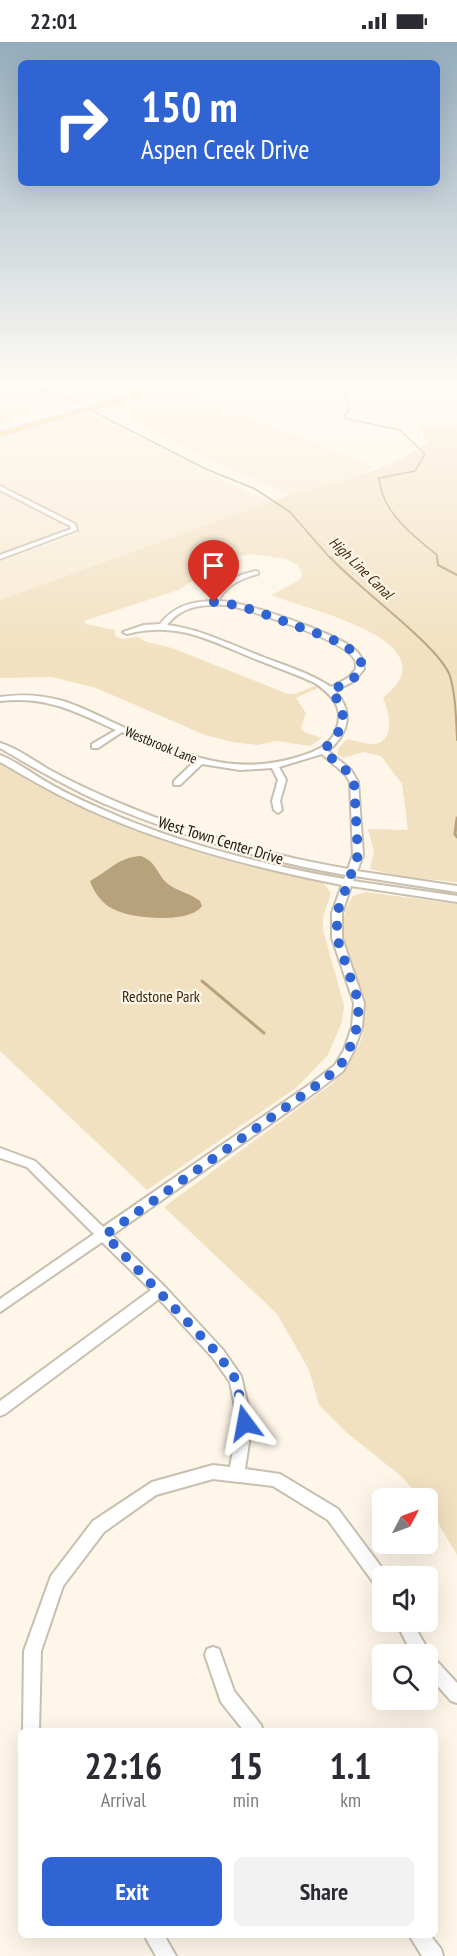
<!DOCTYPE html>
<style>
:root{--surface:#fff;--page:#f2f2f3;--text:#2b2b33;--muted:#7c7c81;--accent:#3064d3}
body{margin:0;font-family:"PT Sans Narrow",sans-serif;background:var(--page);color:var(--text);height:100vh;display:flex;flex-direction:column;font-size:22px;white-space:nowrap}
*{box-sizing:border-box;margin:0}
p{font-size:20px;color:var(--muted)}
.icon{flex:none;width:33px;height:33px;fill:none;stroke:currentColor;stroke-width:2;stroke-linecap:round;stroke-linejoin:round}
.map{position:relative;flex:1;overflow:hidden}
.drawer{position:absolute;left:18px;top:1686px;width:420px;height:210px;display:flex;flex-direction:column;background:var(--surface);border-radius:9px;box-shadow:0 6px 24px #0002}
.drawer>*{flex:none}
.top-card{position:absolute;left:18px;top:18px;width:422px;height:126px;border-radius:9px;box-shadow:0 6px 24px #0002;background:#3064d3;color:#fff;overflow:hidden}
.needle{width:39px;rotate:49deg}
.fabs{position:absolute;left:372px;top:1446px;display:grid;gap:12px}
.fabs a{display:grid;place-items:center;width:66px;height:66px;border-radius:9px;background:var(--surface);box-shadow:0 6px 24px #0002;font-size:30px}
.pin{position:absolute;display:grid;place-items:center;width:51px;height:51px;color:#fff;margin:-62px -26px;border-radius:50% 50% 50% 0;rotate:-45deg;box-shadow:0 0 6px #0007}
.pin .icon{rotate:45deg}
.me{position:absolute;width:66px;margin:-33px;rotate:347deg;stroke-linejoin:round;filter:drop-shadow(0 0 4px #0008)}
.turn{display:flex;align-items:center;gap:21px;height:126px;padding:0 24px;font-size:27px}
.turn .icon{width:78px;height:78px;stroke-width:2.5}
.turn b{display:block;font-size:42px;line-height:51px}
.eta{display:flex;justify-content:space-evenly;align-items:center;height:102px;text-align:center}
.eta b{font-size:36px;font-weight:800;line-height:42px}
.action{display:flex;gap:12px;margin-top:auto;padding:12px 24px}
.action a{flex:1;height:69px;border-radius:9px;background:var(--accent);color:#fff;font-size:24px;font-weight:800;line-height:69px;text-align:center}
.action a+a{background:var(--page);color:var(--text)}
.status{display:flex;justify-content:space-between;align-items:center;height:42px;padding:0 30px;background:var(--surface);direction:ltr}
.status svg{height:16px;fill:currentColor}
.map>svg:first-child{display:block}
</style>
<div class="status"><b>22:01</b><svg viewBox="0 0 49 12"><path d="M0 12V9h3v3zM5 12V6h3v6zM10 12V3h3v9zM15 12V0h3v12zM26 1h20v11H26zM47 4h2v5h-2z"/></svg></div>
<div class="map">
<svg width="457" height="1914" viewBox="0 0 457 1914">
<rect width="100%" height="100%" fill="#fef6e8"/>
<!-- built -->
<g fill="#f7ead2">
<path d="M0,343H142L0,383Z"/>
<path d="M173,346L375,425L338,440L290,453L210,417L107,365Z"/>
<path d="M83,369L272,461L0,558V519L76,492L81,486L0,443V393Z"/>
<path d="M0,450L61,481L65,486L60,492L0,512Z"/>
</g>
<!-- green -->
<g fill="#f2e1c1">
<path d="M457,383V840L403,835L370,827L374,810L368,787L408,788L402,742L381,714L363,710L343,716L338,713V707L347,697C355,698 364,702 371,702C396,703 390,670 383,656C388,651 395,645 399,639C425,591 299,566 272,553L301,537L302,530L298,523L286,517L252,512L234,515L224,519L178,548L84,579L86,582L115,588V594L122,597L138,595L147,600L172,606L288,652H295L315,644L318,646L296,656L306,671L301,686L304,690L322,696L310,704L277,699L258,703L232,700L205,693L96,646L52,635L0,636V558L290,453C337,440 388,428 428,401L420,385Z"/>
<path d="M0,722C101,781 210,815 323,841L331,851L323,875V888L344,963L342,980L328,1013L296,1046L147,1148L0,1009Z"/>
<path d="M365,850L457,862V1513L428,1464V1456H421L402,1435L346,1390L319,1363L309,1328L277,1272L164,1165L333,1041C345,1026 360,1009 363,990C371,947 335,905 345,871C346,866 350,860 353,854Z"/>
</g>
<!-- water -->
<path fill="#b7a27c" d="M141,814C154,819 155,826 163,837C171,848 189,850 200,859L202,864C190,882 131,877 113,867C103,863 93,849 90,839C109,829 118,815 141,814Z"/>
<g fill="none" stroke-linecap="round" stroke-linejoin="round">
<!-- stream-far2 -->
<g stroke="#b7a27c" stroke-width="1.5">
<path d="M22,343L57,352L77,361"/>
<path d="M343,343L350,366L344,374L348,377L400,388L425,412L415,429L379,436C381,469 413,494 437,513V517"/>
<path d="M92,369L206,427L255,447L290,470L331,517"/>
</g>
<!-- stream-far1 -->
<g stroke="#b7a27c" stroke-width="2">
<path d="M330,515C356,545 439,603 450,634C456,655 456,677 457,698"/>
<path d="M437,515L438,523L457,533"/>
</g>
<!-- stream -->
<g stroke="#b7a27c" stroke-width="3">
<path d="M457,776L455,792L457,795"/>
<path d="M202,939L264,991"/>
</g>
<!-- minor casing -->
<g stroke="#c8bfaf" stroke-width="4">
<g id="minor">
<path d="M0,444L75,482L77,488L0,517V513L71,487L70,484L0,448Z"/>
<path d="M256,529L258,530V532C242,536 226,543 218,559C244,559 334,591 354,607C361,613 363,618 364,627L354,639L335,649C354,670 349,691 328,709L351,728L358,740L363,813L357,829L457,844V850L355,834L353,839L457,854V860L351,844L342,871V896L364,961L362,985L354,1008L343,1029L317,1049L112,1193L165,1245L223,1308L241,1334L252,1381L245,1427L280,1432L338,1467L388,1534H382V1546L376,1544L328,1478L273,1444L213,1437L156,1453L104,1490L63,1544L41,1609L39,1689H23L24,1609L51,1534L93,1479L152,1440L213,1423L230,1425L238,1381L230,1340L213,1316L159,1257L5,1372L0,1374V1359L151,1248L102,1200L0,1270V1257L94,1192L27,1125L0,1116V1106L35,1119L103,1185L309,1043L335,1023L344,1008L352,985L354,961L332,896V871L342,843C260,827 178,806 101,773C66,758 33,739 0,720V713C18,720 35,734 52,743C69,753 88,761 106,769C181,802 264,823 344,837L346,833C264,819 182,794 105,762C69,746 34,726 0,706V701C17,706 33,718 48,727C68,738 89,748 110,757C186,790 267,813 348,827L353,813L350,740L345,732L322,712L279,725L286,738L280,759L282,768L278,771L274,768L272,759L278,738L272,726L240,728L202,722L180,743H174V739L194,720L122,690L98,706H92V702L116,688C74,669 47,654 0,659V655C22,652 42,653 63,659C79,664 95,672 110,679C174,708 226,737 298,715C314,710 331,704 337,686C344,665 332,653 315,641C296,632 275,625 255,617C209,598 178,579 127,592L123,590L144,583L160,582C173,565 190,560 211,559C220,540 237,533 256,529ZM229,563C251,569 347,598 355,618C356,619 356,626 356,627L348,636L331,645C310,631 286,624 263,615C231,603 201,587 167,583C182,563 205,562 229,563Z"/>
<path d="M396,1580H412L427,1606L428,1614L434,1616L457,1641V1661L451,1659L428,1633V1612H412Z"/>
<path d="M213,1605L219,1607L234,1649L261,1683L263,1689H244L221,1660L205,1613L207,1607Z"/>
<path d="M144,1893H164L176,1914H156Z"/>
<path d="M409,1893H430L441,1907L443,1914H422Z"/>
</g>
</g>
<!-- highway casing -->
<g stroke="#dad9d8" stroke-width="3">
<path id="highway" d="M164,343H175L0,394V390Z"/>
</g>
<!-- minor -->
<use href="#minor" fill="#fff" fill-rule="evenodd"/>
<!-- highway -->
<use href="#highway" fill="#f6c45d" fill-rule="evenodd"/>
</g>
<!-- sky -->
<linearGradient id="sky" x2="0" y2="1"><stop stop-color="#94adbd"/><stop offset="0.56" stop-color="#fffbf5"/><stop offset="1" stop-color="#fffbf5" stop-opacity="0"/></linearGradient>
<rect width="457" height="611" fill="url(#sky)"/>
<g fill="none" stroke-linecap="round" stroke-linejoin="round">
<!-- route -->
<path stroke="#3064d3" stroke-width="10" stroke-dasharray="0 18" d="M214,560C244,562 271,575 299,585C331,596 402,620 331,648C351,677 344,685 323,709L348,730L354,740L358,813L337,871V896L359,961L357,985L349,1008L339,1026L313,1046L105,1193L218,1312L236,1338L245,1381"/>
</g>
<g text-anchor="middle" stroke-width="4.5" stroke-linejoin="round" paint-order="stroke">
<!-- far-street labels -->
<g font-size="14" fill="#17140e" stroke="#fef6e8">
<text transform="translate(161 703) rotate(22)" y="5">Westbrook Lane</text>
</g>
<!-- far-water labels -->
<g font-size="15" font-style="italic" fill="#3c2c0b" stroke="#fef6e8">
<text transform="translate(361 526) rotate(44)" y="5">High Line Canal</text>
</g>
<!-- street labels -->
<g font-size="16" fill="#17140e" stroke="#fef6e8">
<text transform="translate(221 798) rotate(17)" y="6">West Town Center Drive</text>
</g>
<!-- park labels -->
<g font-size="16" fill="#382907" stroke="#fef6e8">
<text x="161" y="960">Redstone Park</text>
</g>
</g>
</svg>
<div class="fabs">
<a><svg class="needle" viewBox="-14 -14 28 28"><path d="M0-13l5 13h-10z" fill="#e53935"/><path d="M0 13l5-13h-10z" fill="#7c7c81"/></svg></a>
<a><svg class="icon" aria-label="sound" viewBox="0 0 24 24"><path d="M4 9h4l5-4v14l-5-4H4zM17 9q2 3 0 6"/></svg></a>
<a><svg class="icon" aria-label="search" viewBox="0 0 24 24"><circle cx="10" cy="10" r="6"/><path d="M15 15l6 6"/></svg></a>
</div>
<div class="pin" style="left:214px;top:560px;background:#d93025"><svg class="icon" aria-label="arrive" viewBox="0 0 24 24"><path d="M6 21V4h12l-3 4 3 4H6"/></svg></div>
<svg class="me" style="left:245px;top:1381px" viewBox="-20 -20 40 40"><path d="M0-17L14 15 0 8-14 15z" fill="#3064d3" stroke="#fff" stroke-width="4"/></svg>
<div class="top-card">
<div class="turn"><svg class="icon" aria-label="right" viewBox="0 0 24 24"><path d="M7 20v-9h11M14 6l5 5-5 5"/></svg><div><b>150 m</b>Aspen Creek Drive</div></div>
</div>
<section class="drawer">
<div class="eta">
<div><b>22:16</b><p>Arrival</p></div>
<div><b>15</b><p>min</p></div>
<div><b>1.1</b><p>km</p></div>
</div>
<div class="action"><a>Exit</a><a>Share</a></div>
</section>
</div>
